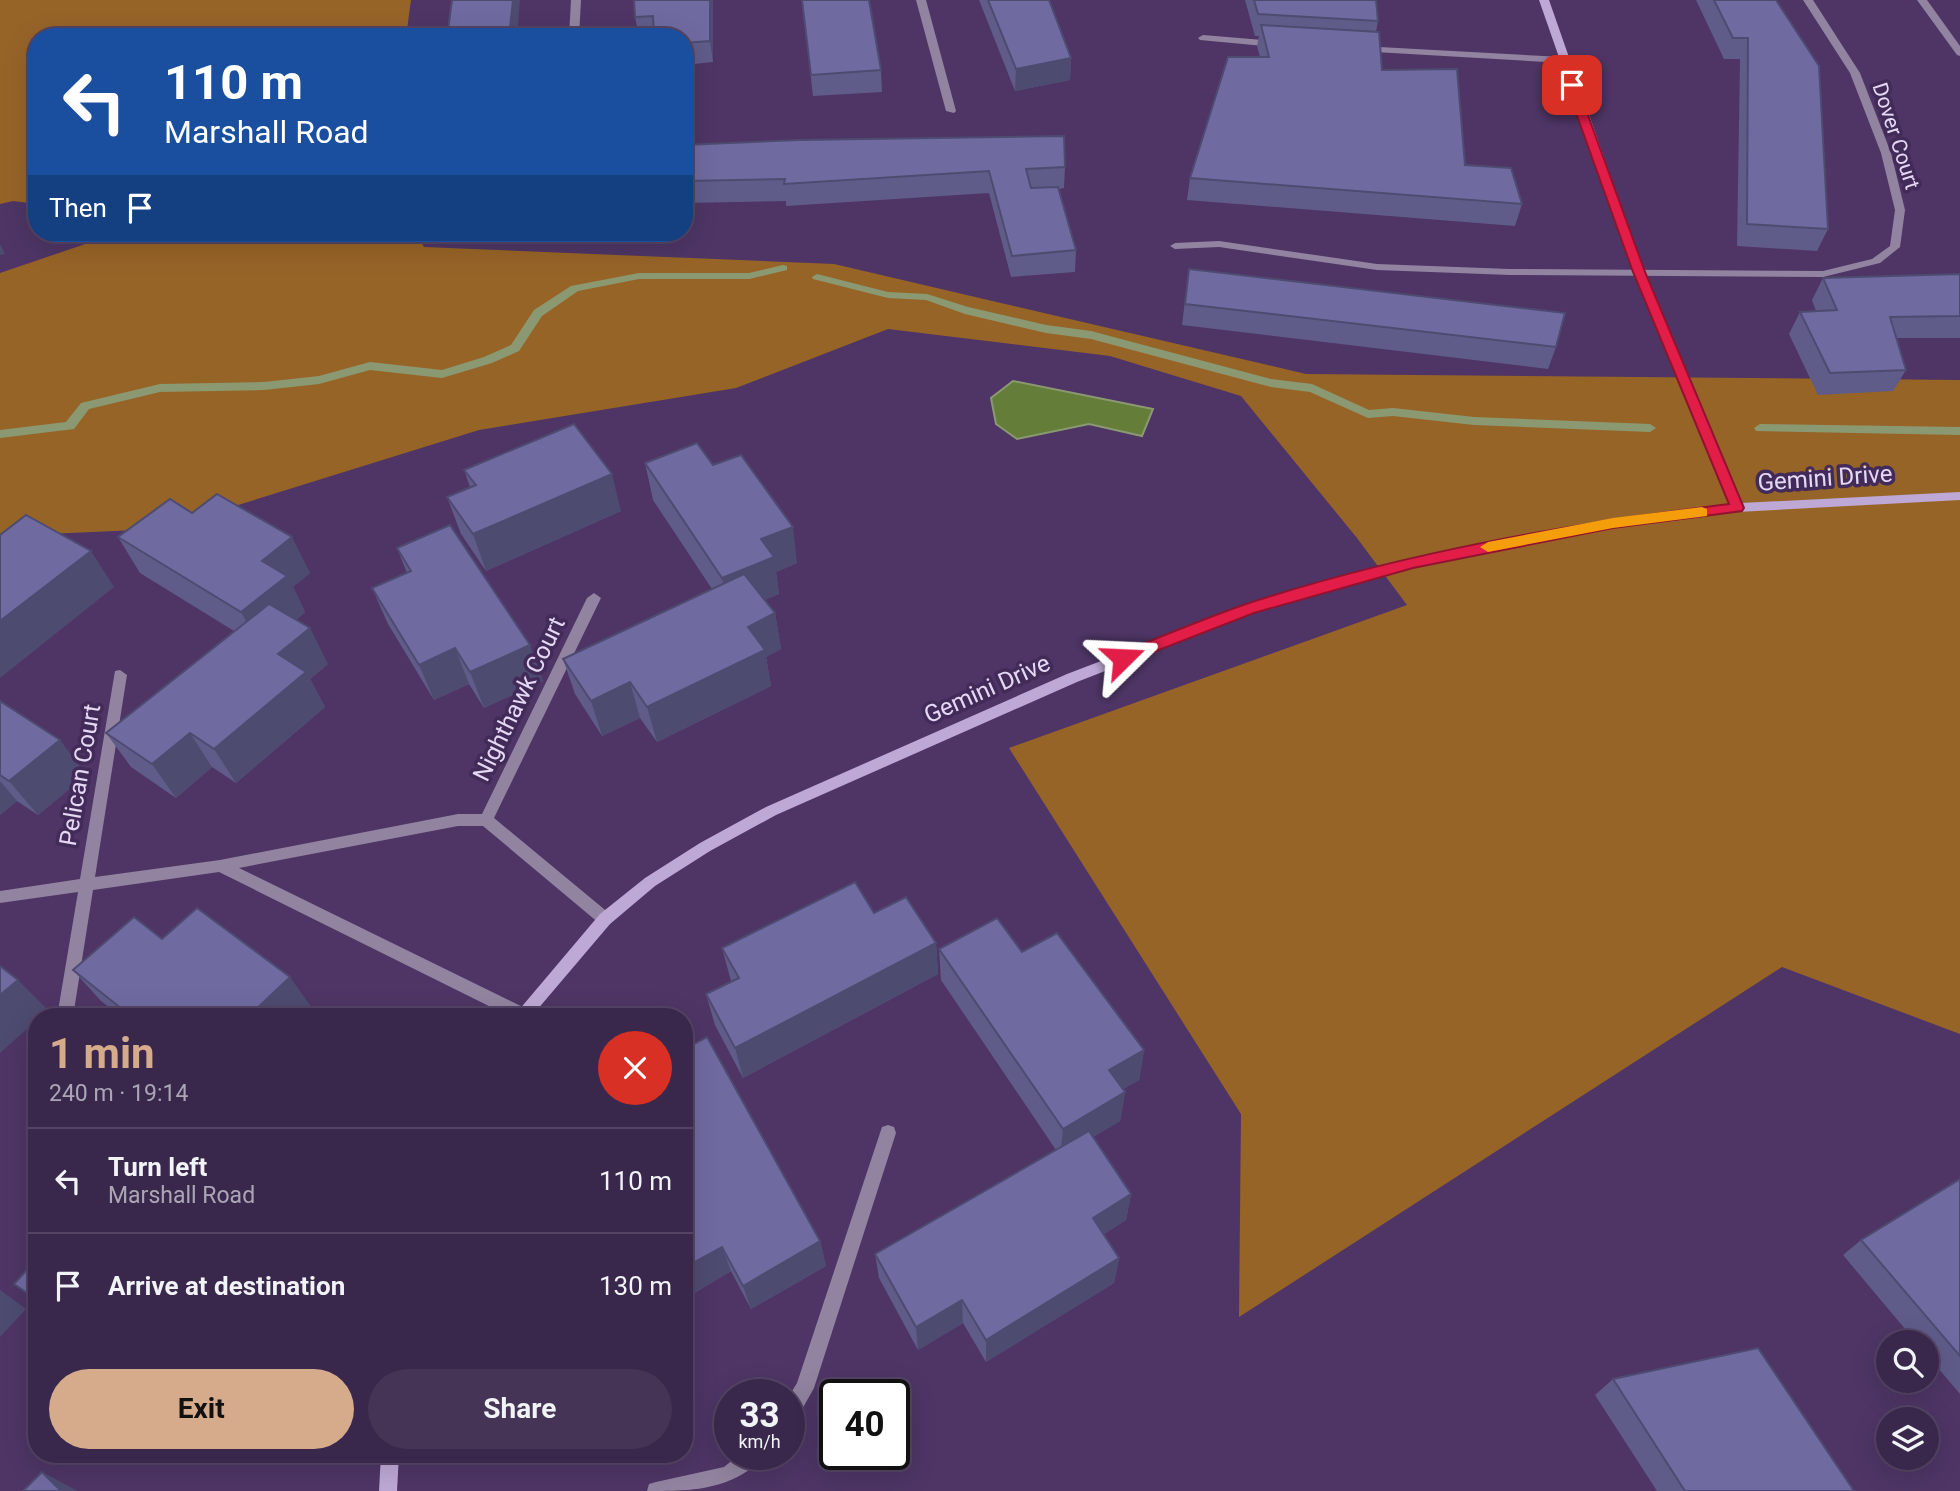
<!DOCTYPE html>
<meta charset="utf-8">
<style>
:root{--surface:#3a284c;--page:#453456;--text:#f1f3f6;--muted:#aba6b5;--line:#544464;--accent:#d6ab8b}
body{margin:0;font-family:Roboto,sans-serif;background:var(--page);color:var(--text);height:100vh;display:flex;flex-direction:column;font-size:26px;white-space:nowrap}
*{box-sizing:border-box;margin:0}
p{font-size:23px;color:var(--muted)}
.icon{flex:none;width:38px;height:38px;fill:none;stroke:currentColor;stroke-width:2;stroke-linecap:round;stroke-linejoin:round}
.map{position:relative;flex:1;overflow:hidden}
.drawer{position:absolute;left:28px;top:1008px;width:665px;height:455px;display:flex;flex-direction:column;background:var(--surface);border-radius:28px;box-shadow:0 7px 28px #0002,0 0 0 2px var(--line)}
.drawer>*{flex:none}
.top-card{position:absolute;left:28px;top:28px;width:665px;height:214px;border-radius:28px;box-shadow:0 7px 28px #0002,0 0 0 2px var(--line);background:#1a4fa0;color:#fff;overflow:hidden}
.fabs{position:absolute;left:1876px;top:1330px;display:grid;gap:14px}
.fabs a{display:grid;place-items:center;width:63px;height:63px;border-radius:50%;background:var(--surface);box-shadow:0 7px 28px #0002,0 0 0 2px var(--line);font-size:35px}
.speed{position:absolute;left:714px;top:1379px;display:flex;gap:14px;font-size:35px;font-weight:700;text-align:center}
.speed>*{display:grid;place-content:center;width:91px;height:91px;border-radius:50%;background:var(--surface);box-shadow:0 7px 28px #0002,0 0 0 2px var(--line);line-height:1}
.speed small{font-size:18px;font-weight:400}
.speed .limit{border:4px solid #111;border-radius:10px;background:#fff;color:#111}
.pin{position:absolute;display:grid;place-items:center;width:60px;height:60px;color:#fff;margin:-30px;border-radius:14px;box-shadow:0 4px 10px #0006}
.me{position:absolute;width:77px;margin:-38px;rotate:69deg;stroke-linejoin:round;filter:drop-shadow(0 0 5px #0008)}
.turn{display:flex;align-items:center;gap:24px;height:147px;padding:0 21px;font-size:32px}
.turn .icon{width:91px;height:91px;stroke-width:2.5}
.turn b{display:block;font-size:49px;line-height:60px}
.then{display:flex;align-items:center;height:66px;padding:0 21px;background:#0003;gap:14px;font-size:26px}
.round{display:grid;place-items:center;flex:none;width:74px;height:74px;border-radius:37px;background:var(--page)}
.head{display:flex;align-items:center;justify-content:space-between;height:119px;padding:0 21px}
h1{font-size:42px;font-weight:700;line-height:52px;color:var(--accent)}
.cta{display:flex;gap:14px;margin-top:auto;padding:14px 21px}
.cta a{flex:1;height:80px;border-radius:42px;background:var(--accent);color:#111;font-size:28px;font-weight:700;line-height:80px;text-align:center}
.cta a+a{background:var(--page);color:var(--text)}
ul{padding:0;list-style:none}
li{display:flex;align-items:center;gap:21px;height:105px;padding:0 21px;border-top:2px solid var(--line)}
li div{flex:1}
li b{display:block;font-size:26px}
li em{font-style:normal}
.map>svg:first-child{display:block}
</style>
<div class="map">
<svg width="1960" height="1491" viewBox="0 0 1960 1491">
<rect width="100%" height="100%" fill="#4e3565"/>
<!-- forest -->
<g fill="#976428">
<path d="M0,0H411L406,37H37V204L13,201L0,204Z"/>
<path d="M105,233H416L424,247L834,264L1306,374L1960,380V1034L1782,967L1239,1317L1241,1114L1009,748L1407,605L1357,538L1241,396L1110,356L888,329L736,388L479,430L161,529L0,536V273L103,238Z"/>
</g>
<!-- water -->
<path fill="#647e3a" stroke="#8b9972" stroke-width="2" d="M1013,381L1153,409L1142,436L1089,424L1017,439L996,424L991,398Z"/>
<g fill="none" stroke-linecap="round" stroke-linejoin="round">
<!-- stream -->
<g fill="#8b9972" fill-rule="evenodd">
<path d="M783,265L787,266V270L749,279H639L578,291L542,316L519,351L492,363L442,378L370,370L319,384L264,390L160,392L89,409L74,429L0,438V430L66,422L81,403L160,384L264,382L319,376L370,362L442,370L484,357L511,345L534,310L571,286L639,273H749Z"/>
<path d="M817,274L888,292L927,294L968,307L1046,325L1091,331L1271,379L1312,384L1369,410L1393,408L1474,417L1650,424L1656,428L1650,432L1474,425L1393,416L1368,418L1310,392L1271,387L1091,339L1046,333L965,314L926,300L888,298L813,279L812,277Z"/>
<path d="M1760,424L1960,427V435L1756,431L1754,428Z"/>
</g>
<!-- lane -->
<g fill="#9284a0" fill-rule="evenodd">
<path d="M571,0H581L579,37H569Z"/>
<path d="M916,0H926L956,111L954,113L946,111Z"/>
<path d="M1803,0H1813L1860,73L1891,153L1905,210L1900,247L1880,263L1823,277L1510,275L1377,270L1219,247L1175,249L1170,246L1175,243L1219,241L1377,264L1510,269L1823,271L1872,259L1890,246L1895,210L1881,153L1850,73Z"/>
<path d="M1917,0H1927L1960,46V56L1957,55Z"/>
<path d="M1203,35L1275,41L1280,44L1275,47L1200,40L1198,38Z"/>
<path d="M1361,46L1563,57L1568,60L1563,63L1358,51V47Z"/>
<path d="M594,593L601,598L494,818L610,914L613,919L610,924L605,926L600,924L483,826H458L239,868L529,1010L530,1017H511L219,872L93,890L73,1017H57L78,892L0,903V891L80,879L115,671L120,670L127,675L95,877L220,860L458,814H482L587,598Z"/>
<path d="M888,1125L894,1127L896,1133L814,1388L796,1420L789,1422V1396L797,1383L880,1133L882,1127Z"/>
<path d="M740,1454H764C761,1462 756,1465 749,1470C718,1491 685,1491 647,1491L649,1484L656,1482L724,1467Z"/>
</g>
<!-- secondary -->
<g fill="#bea8d5" fill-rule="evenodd">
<path d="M1539,0H1549L1644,272L1741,503L1960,492V500L1737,512L1613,527L1413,568L1253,613L1077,682L776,815L710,851L655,886L610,924L531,1017H513L600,914L645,878L700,843L766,807L1067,674L1245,606L1413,558L1613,519L1729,505L1634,272Z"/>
<path d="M381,1454H399L397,1491H379Z"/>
</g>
</g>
<!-- wall -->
<g fill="#5f5c8a">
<path d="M634,0H713V62L684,65V37H639L635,17Z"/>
<path d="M802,0H869L881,70L882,92L813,96Z"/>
<path d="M979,0H1049L1071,58L1070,80L1015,91Z"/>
<path d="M1245,0H1376L1378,21L1376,32L1382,70L1465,165L1522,204L1515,226L1187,200L1190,178L1260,57L1257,46L1259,36H1255Z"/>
<path d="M1696,0H1776L1828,229L1817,251L1737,246L1740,59H1724Z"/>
<path d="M684,145L1065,167L1064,188L1059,189L1076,250L1075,272L1011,277L989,193L786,206V201L684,203Z"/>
<path d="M1189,269L1556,347L1548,369L1182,325Z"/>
<path d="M1960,274V338H1897L1906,370L1893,391L1818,395L1789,334L1800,312L1816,311L1812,300L1823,278Z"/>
<path d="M645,463L713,465L797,563L776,572L779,594L764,600L775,613L781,649L766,657L771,686L657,742L640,718L602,736L575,694L563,659L712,589L653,500Z"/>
<path d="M464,470L621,511L486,571L461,534L447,497L470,487Z"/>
<path d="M192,513L310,573L293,587L305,612L296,620L328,664L310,679L325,707L236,783L212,767L176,798L131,767L106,733L234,631L140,573L118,537Z"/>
<path d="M397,548L543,681L484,708L469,684L434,700L388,624L372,588L407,573Z"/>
<path d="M0,701L86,775L38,815L17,801L0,815Z"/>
<path d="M874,913L936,943L938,974L743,1078L715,1025L706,994L731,981L722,948Z"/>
<path d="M162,939L312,1008L303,1017H122L101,1001L73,970Z"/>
<path d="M939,949L1022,952L1144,1050L1139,1080L1123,1089L1125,1092L1120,1121L1093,1137L1131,1194L1126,1220L1104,1234L1119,1258L1114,1283L986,1362L963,1323L918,1350L879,1278L875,1254L1056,1150L941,980Z"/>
<path d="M684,1049L820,1241L826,1266L751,1309L731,1271L688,1297L684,1290Z"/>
<path d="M1960,1179V1394L1927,1355V1342H1916L1843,1255L1861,1240Z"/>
<path d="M1613,1379L1854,1491H1657L1595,1395Z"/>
</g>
<!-- shaded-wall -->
<g fill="#4e4b71">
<path d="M513,0H520L517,37H509Z"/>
<path d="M710,0H713V62L710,41Z"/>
<path d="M1071,58L1070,80L1015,91L1016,69Z"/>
<path d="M0,244L5,254L0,255Z"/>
<path d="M612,474L621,511L486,571L473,534Z"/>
<path d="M793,527L797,563L776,572L779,594L729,615L722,578L761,539Z"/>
<path d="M292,537L310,573L293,587L305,612L261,648L241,612L262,561Z"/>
<path d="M91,551L114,587L0,678V621Z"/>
<path d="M775,613L781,649L766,657L771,686L657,742L647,707L748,627Z"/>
<path d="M310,628L328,664L310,679L325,707L236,783L214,749L278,654Z"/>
<path d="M530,645L543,681L484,708L470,672Z"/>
<path d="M455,648L469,684L434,700L419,665Z"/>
<path d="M630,682L640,718L602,736L591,701Z"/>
<path d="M190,733L212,767L176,798L152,764Z"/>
<path d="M60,740L86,775L38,815L9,781Z"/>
<path d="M0,781L17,801L0,815Z"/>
<path d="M936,943L938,974L743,1078L735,1048Z"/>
<path d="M290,977L312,1008L303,1017H254L252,1013Z"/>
<path d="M18,980L48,1010L41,1017H37V1020L0,1053V995Z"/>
<path d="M1144,1050L1139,1080L1105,1099L1109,1070Z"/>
<path d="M1125,1092L1120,1121L1060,1157L1063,1129Z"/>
<path d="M1131,1194L1126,1220L1089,1243L1093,1218Z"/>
<path d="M820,1241L826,1266L751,1309L743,1286Z"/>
<path d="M722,1247L731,1271L688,1297L684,1289V1268Z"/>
<path d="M1119,1258L1114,1283L986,1362V1340Z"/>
<path d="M0,1290L26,1309L0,1337Z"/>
<path d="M962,1300L963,1323L918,1350L916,1327Z"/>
<path d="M42,1472L78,1491H61Z"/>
</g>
<!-- building -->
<g fill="#6f6ba1" stroke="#4e4b71" stroke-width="2">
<path d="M452,0H513L509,37H447Z"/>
<path d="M634,0H710V41L684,43V37H654L653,16L635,17Z"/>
<path d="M802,0H869L881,70L811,75Z"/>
<path d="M988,0H1049L1071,58L1016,69Z"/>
<path d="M1254,0H1376L1378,21L1258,14Z"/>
<path d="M1714,0H1776L1819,66L1828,229L1747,224L1748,38H1733Z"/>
<path d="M1261,25L1379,32L1382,70L1457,69L1465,165L1511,168L1522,204L1190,178L1228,57H1269Z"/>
<path d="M1064,136L1065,167L1026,169L1031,188L1058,187L1076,250L1012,256L989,171L784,184L785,179L684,181V145L799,140Z"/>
<path d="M1189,269L1565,313L1556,347L1185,304Z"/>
<path d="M1960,274V316L1890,317L1906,370L1830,373L1800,312L1837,310L1823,278Z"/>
<path d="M574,424L612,474L473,534L447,497L476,485L464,470Z"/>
<path d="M697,443L713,465L741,455L793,527L761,539L774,557L722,578L645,463Z"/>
<path d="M217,494L292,537L262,561L287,576L241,612L118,537L170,499L192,513Z"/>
<path d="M26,515L91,551L0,621V535Z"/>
<path d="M450,525L530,645L470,672L455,648L419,665L372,588L411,571L397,548Z"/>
<path d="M744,574L775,613L748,627L765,650L647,707L630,682L591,701L563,659Z"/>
<path d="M269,604L310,628L278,654L306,672L214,749L190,733L152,764L106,733Z"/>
<path d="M0,701L60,740L9,781L0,775Z"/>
<path d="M855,882L874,913L906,897L936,943L735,1048L706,994L739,978L722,948Z"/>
<path d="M197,908L290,977L252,1013L256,1017H132L73,970L134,917L162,939Z"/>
<path d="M997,918L1022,952L1057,933L1144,1050L1109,1070L1125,1092L1063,1129L939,949Z"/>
<path d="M0,966L18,980L0,995Z"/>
<path d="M707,1037L820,1241L743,1286L722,1247L684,1268V1049Z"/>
<path d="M1089,1131L1131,1194L1093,1218L1119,1258L986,1340L962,1300L916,1327L875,1254Z"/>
<path d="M1960,1179V1356L1861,1240Z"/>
<path d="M37,1259V1300L14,1284Z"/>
<path d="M1758,1348L1854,1491H1685L1613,1379Z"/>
<path d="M42,1472L61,1491H23Z"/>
</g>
<!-- route -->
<path fill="#e11d48" stroke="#92132f" stroke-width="2" d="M1572,82L1577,85L1645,272L1744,508L1742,511L1613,528L1413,568L1254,613L1128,662H1118L1115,658L1118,654C1160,637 1203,619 1246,604C1402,553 1566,524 1729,504L1633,272L1566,85Z"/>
<!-- slow -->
<path fill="#f59e0b" d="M1702,507L1707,509V516L1613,528L1488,552L1480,547L1488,542L1613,518Z"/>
<g text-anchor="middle" stroke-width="7" stroke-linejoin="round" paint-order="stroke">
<!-- far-street labels -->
<g font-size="21" fill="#e5d8f5" stroke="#432b59">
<text transform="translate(1896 136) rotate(72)" y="7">Dover Court</text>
</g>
<!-- street labels -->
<g font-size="24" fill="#e5d8f5" stroke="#432b59">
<text transform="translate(1825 478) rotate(-4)" y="8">Gemini Drive</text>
<text transform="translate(987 689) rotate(-24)" y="8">Gemini Drive</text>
<text transform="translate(519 699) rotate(-64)" y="8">Nighthawk Court</text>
<text transform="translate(80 775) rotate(-80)" y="8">Pelican Court</text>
</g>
</g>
</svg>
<div class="fabs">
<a><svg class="icon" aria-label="search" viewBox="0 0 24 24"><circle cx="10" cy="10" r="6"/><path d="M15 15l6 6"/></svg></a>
<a><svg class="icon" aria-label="layers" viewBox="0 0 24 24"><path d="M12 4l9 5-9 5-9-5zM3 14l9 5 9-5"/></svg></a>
</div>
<div class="speed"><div>33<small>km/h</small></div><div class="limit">40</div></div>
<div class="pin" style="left:1572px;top:85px;background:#d93025"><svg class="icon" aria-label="arrive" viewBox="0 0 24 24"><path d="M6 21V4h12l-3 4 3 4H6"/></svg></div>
<svg class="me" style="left:1123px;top:658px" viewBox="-20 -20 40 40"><path d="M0-17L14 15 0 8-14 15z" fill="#e11d48" stroke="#fff" stroke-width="4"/></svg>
<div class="top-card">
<div class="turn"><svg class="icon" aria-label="left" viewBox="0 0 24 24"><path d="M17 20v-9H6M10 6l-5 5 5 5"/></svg><div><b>110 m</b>Marshall Road</div></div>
<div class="then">Then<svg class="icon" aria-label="arrive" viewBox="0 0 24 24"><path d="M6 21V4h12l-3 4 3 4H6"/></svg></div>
</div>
<section class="drawer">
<div class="head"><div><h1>1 min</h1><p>240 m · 19:14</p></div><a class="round" style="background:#d93025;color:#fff"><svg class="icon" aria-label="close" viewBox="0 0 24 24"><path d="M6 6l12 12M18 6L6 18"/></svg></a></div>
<ul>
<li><svg class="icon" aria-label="left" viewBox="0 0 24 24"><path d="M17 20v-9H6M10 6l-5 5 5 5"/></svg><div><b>Turn left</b><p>Marshall Road</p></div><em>110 m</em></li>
<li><svg class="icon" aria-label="arrive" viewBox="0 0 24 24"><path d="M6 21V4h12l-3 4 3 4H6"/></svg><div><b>Arrive at destination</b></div><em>130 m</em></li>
</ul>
<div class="cta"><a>Exit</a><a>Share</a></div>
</section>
</div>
